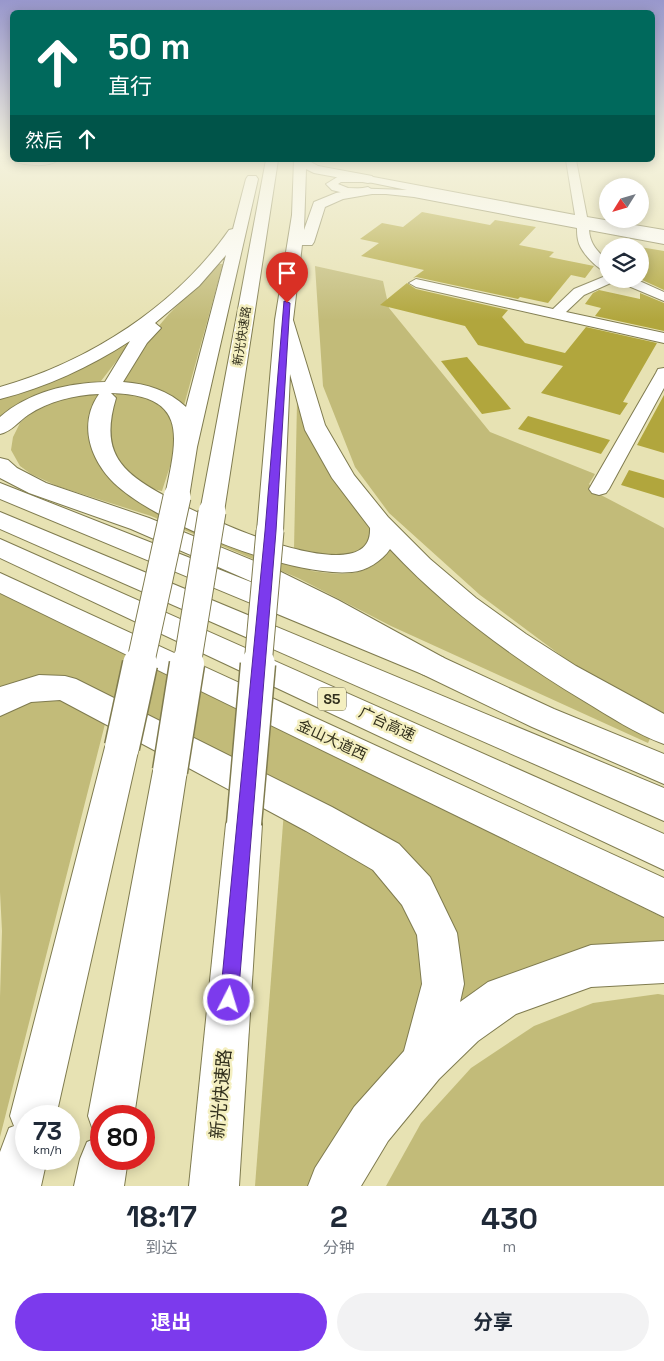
<!DOCTYPE html>
<html lang="zh">
<meta charset="utf-8">
<style>
:root{--surface:#fff;--page:#f2f2f3;--text:#1f2937;--muted:#747a83;--accent:#7c3aed}
body{margin:0;font-family:"Space Grotesk","Noto Sans SC",sans-serif;background:var(--page);color:var(--text);height:100vh;display:flex;flex-direction:column;font-size:19px;white-space:nowrap}
*{box-sizing:border-box;margin:0}
p{font-size:16px;color:var(--muted)}
.icon{flex:none;width:28px;height:28px;fill:none;stroke:currentColor;stroke-width:2;stroke-linecap:round;stroke-linejoin:round}
.map{position:relative;height:1186px;overflow:hidden}
.details{display:flex;flex-direction:column;background:var(--surface);flex:1}
.details>*{flex:none}
.banner{position:absolute;left:10px;top:10px;width:645px;height:152px;border-radius:8px;box-shadow:0 2px 12px #0003;background:#00695c;color:#fff;overflow:hidden}
.needle{width:32px;rotate:233deg}
.controls{position:absolute;left:599px;top:178px;display:grid;gap:10px}
.controls a{display:grid;place-items:center;width:50px;height:50px;border-radius:50%;background:var(--surface);box-shadow:0 2px 12px #0003;font-size:25px}
.speed{position:absolute;left:15px;top:1105px;display:flex;gap:10px;font-size:25px;font-weight:700;text-align:center}
.speed>*{display:grid;place-content:center;width:65px;height:65px;border-radius:50%;background:var(--surface);box-shadow:0 2px 12px #0003;line-height:1}
.speed small{font-size:12px;font-weight:400}
.speed .limit{border:8px solid #d22;background:#fff;color:#111}
.pin{position:absolute;display:grid;place-items:center;width:42px;height:42px;color:#fff;margin:-51px -21px;border-radius:50% 50% 50% 0;rotate:-45deg;box-shadow:0 0 5px #0007}
.pin .icon{rotate:45deg}
.me{position:absolute;width:55px;margin:-28px;rotate:5deg;stroke-linejoin:round;filter:drop-shadow(0 0 4px #0008)}
.turn{display:flex;align-items:center;gap:18px;height:105px;padding:0 15px;font-size:22px}
.turn .icon{width:65px;height:65px;stroke-width:2.5}
.turn b{display:block;font-size:35px;line-height:42px}
.then{display:flex;align-items:center;height:48px;padding:0 15px;background:#0003;gap:10px;font-size:19px}
.eta{display:flex;justify-content:space-evenly;align-items:center;height:85px;text-align:center}
.eta b{font-size:30px;font-weight:700;line-height:35px}
.action{display:flex;gap:10px;margin-top:auto;padding:10px 15px}
.action a{flex:1;height:58px;border-radius:30px;background:var(--accent);color:#fff;font-size:20px;font-weight:700;line-height:58px;text-align:center}
.action a+a{background:var(--page);color:var(--text)}
.map>svg:first-child{display:block}
</style>
<div class="map">
<svg width="664" height="1186" viewBox="0 0 664 1186">
<rect width="100%" height="100%" fill="#e7e2b3"/>
<!-- green -->
<g fill="#c2bb79">
<path d="M218,264H223L183,409L119,383L141,347L169,314Z"/>
<path d="M315,266L383,281L389,308L490,432L595,474L589,484L599,494L664,528V716L606,689L480,595L389,513L355,467L323,386Z"/>
<path d="M132,341L101,381L84,384L8,421L0,435V398L75,372Z"/>
<path d="M103,391L93,451L101,467L125,492L153,506L312,571C348,576 370,577 393,546L653,732L648,743L391,626L298,578L151,516L57,486L31,474L20,466L11,450L13,437L20,423L31,413L61,399Z"/>
<path d="M118,391C140,394 172,400 178,427C180,438 166,479 162,491C126,485 99,445 109,408C110,402 115,396 118,391Z"/>
<path d="M297,402H303L373,525L370,548L336,558L294,550Z"/>
<path d="M0,593L664,918V946L451,1012L440,907L59,677L0,693Z"/>
<path d="M54,694L106,720L0,1137V997L2,931L0,892V715L12,704Z"/>
<path d="M284,811L363,857L423,931L430,984L406,1054L313,1186H255Z"/>
<path d="M658,994L664,995V1186H386L421,1123L471,1068L534,1026L593,1003Z"/>
</g>
<!-- building -->
<g fill="#b1a63d">
<path d="M422,212L490,225L495,220L536,227L519,245L554,252L549,257L594,266L585,278L571,275L548,303L520,297L518,299L416,277L413,278L424,270L361,256L379,243L360,239L382,223L403,227Z"/>
<path d="M640,247L664,251V290L640,279Z"/>
<path d="M407,283L416,289L508,310L502,317L525,343L565,353L586,327L657,343L623,402L628,403L620,415L541,393L563,366L478,345L465,326L380,305Z"/>
<path d="M599,290L640,299V293L664,303V331L595,316L601,308L585,304L593,293Z"/>
<path d="M467,357L511,409L482,414L441,361Z"/>
<path d="M664,395V453L637,445Z"/>
<path d="M528,416L610,440L601,454L518,429Z"/>
<path d="M629,470L664,480V498L621,485Z"/>
</g>
<g fill="none" stroke-linecap="round" stroke-linejoin="round">
<!-- minor casing -->
<g stroke="#7f7b4f" stroke-width="2">
<g id="minor">
<path d="M14,160H58C48,168 27,165 16,162Z"/>
<path d="M566,160H576L587,217L664,230V244L589,230C590,244 597,251 608,261V272C596,269 580,251 578,240C577,236 577,231 577,228L414,197L386,194H348L332,190L326,184L339,176H368L575,215ZM341,182H368L407,190L348,188L338,184Z"/>
<path d="M608,275V279H615L613,282L584,295L566,312L664,333V343L416,287L409,283L416,279L553,309L574,289Z"/>
<path d="M617,279H635L664,292V301L619,282Z"/>
<path d="M664,368V388L609,489L606,493L599,495L592,493L589,489L656,373L658,369Z"/>
</g>
</g>
<!-- major casing -->
<g stroke="#7f7b4f" stroke-width="2">
<g id="major">
<path d="M0,483L444,658L554,709L664,754V784L532,727L422,674L0,499Z"/>
<path d="M0,573L664,878V917L0,593Z"/>
</g>
</g>
<!-- highway casing -->
<g stroke="#7f7b4f" stroke-width="2">
<g id="highway">
<path d="M266,160H278L224,512L221,517L213,519C238,531 373,588 370,528L332,478L305,430L290,374L283,531L279,537L270,539L261,537L257,531L275,320L292,215L294,160H312L311,162L318,166L372,176L374,179L372,182L368,183L314,173L306,169L304,230L314,202L336,193L368,187L374,191L372,194L343,199L325,207L314,242L312,245H302L293,320L325,425L354,475L388,517L430,559L476,598L526,634L576,666L664,714V744C636,734 609,716 584,701C513,658 446,609 390,549C382,561 366,571 352,572C292,578 157,524 114,483C90,459 78,424 99,394C74,395 49,401 28,415C19,421 11,432 0,434V417C29,392 67,383 105,382L130,341C90,367 47,387 0,399V387C89,362 176,306 229,230L233,229L246,179L248,176H256L258,179L197,447L189,497L185,502L180,504L201,514L200,512ZM226,255L186,407C168,390 147,384 123,382L147,343L161,328L155,323L199,286ZM111,393C190,395 177,438 165,496C119,471 100,451 116,398Z"/>
<path d="M0,458L8,460L17,468L46,483L149,518L281,572L338,600L444,658L448,666L444,674L433,678L422,674L319,614L262,586L131,529L29,493L0,478Z"/>
<path d="M0,512L664,788V821L0,529Z"/>
<path d="M0,539L664,834V870L0,558Z"/>
<path d="M39,675L65,676L76,679L332,807L399,844L430,877L457,933L464,984L460,1002L488,982L591,945L664,941V983L591,987L516,1014L478,1041L439,1079L388,1141L361,1186H308L315,1168L354,1107L404,1051L422,984L417,935L402,905L373,870L306,831L185,766L187,771L134,1116H101V1135L94,1133L88,1116L153,771L158,760L167,757L135,740L139,747L56,1116H26V1159H47L41,1186H0V1152L9,1128L14,1126L10,1116L105,747L110,737L122,733L60,700L31,702L0,716V687Z"/>
<path d="M244,807L257,812L262,824L239,1186H189L226,824L231,812Z"/>
<path d="M101,1136V1159H128L124,1186H74L80,1159L87,1142Z"/>
</g>
</g>
<!-- minor -->
<use href="#minor" fill="#fff" fill-rule="evenodd"/>
<!-- major -->
<use href="#major" fill="#fff" fill-rule="evenodd"/>
<!-- highway -->
<use href="#highway" fill="#fff" fill-rule="evenodd"/>
<!-- highway-bridge-far1 casing -->
<g stroke="#7f7b4f" stroke-width="29" stroke-linecap="butt">
<g id="highway-bridge-far1">
<path d="M140,665L177,497"/>
<path d="M187,665L212,512"/>
<path d="M258,665L270,531"/>
</g>
</g>
<!-- highway-bridge casing -->
<g stroke="#7f7b4f" stroke-width="37" stroke-linecap="butt">
<g id="highway-bridge">
<path d="M122,747L140,664"/>
<path d="M170,771L187,664"/>
<path d="M244,824L258,664"/>
</g>
</g>
<!-- highway-bridge-far1 -->
<use href="#highway-bridge-far1" stroke="#fff" stroke-width="27"/>
<!-- highway-bridge -->
<use href="#highway-bridge" stroke="#fff" stroke-width="34"/>
</g>
<!-- sky -->
<linearGradient id="sky" x2="0" y2="1"><stop stop-color="#9897cc"/><stop offset="0.48" stop-color="#f4f2dd"/><stop offset="1" stop-color="#f4f2dd" stop-opacity="0"/></linearGradient>
<rect width="664" height="320" fill="url(#sky)"/>
<!-- route -->
<path fill="#7c3aed" stroke="#51269a" d="M284,301L290,303L276,531L238,1000L235,1006L229,1009L223,1006L220,1000L265,531Z"/>
<g text-anchor="middle" stroke-width="5" stroke-linejoin="round" paint-order="stroke">
<!-- far-street labels -->
<g font-size="12" fill="#312f1c" stroke="#f4efc0">
<text transform="translate(242 336) rotate(-81)" y="4">新光快速路</text>
</g>
<!-- shield labels -->
<rect fill="#f4efc0" stroke="#6c694d" stroke-width="1" x="318" y="687.5" width="28" height="23" rx="4"/>
<g font-size="14" font-weight="bold" fill="#312f1c">
<text x="332" y="704">S5</text>
</g>
<!-- street labels -->
<g font-size="15" fill="#312f1c" stroke="#f4efc0">
<text transform="translate(387 724) rotate(25)" y="5">广台高速</text>
<text transform="translate(332 740) rotate(25)" y="5">金山大道西</text>
</g>
<!-- near-street labels -->
<g font-size="18" fill="#312f1c" stroke="#f4efc0">
<text transform="translate(221 1094) rotate(-85)" y="6">新光快速路</text>
</g>
</g>
</svg>
<div class="controls">
<a><svg class="needle" viewBox="-14 -14 28 28"><path d="M0-13l5 13h-10z" fill="#e53935"/><path d="M0 13l5-13h-10z" fill="#747a83"/></svg></a>
<a><svg class="icon" aria-label="layers" viewBox="0 0 24 24"><path d="M12 4l9 5-9 5-9-5zM3 14l9 5 9-5"/></svg></a>
</div>
<div class="speed"><div>73<small>km/h</small></div><div class="limit">80</div></div>
<div class="pin" style="left:287px;top:303px;background:#d93025"><svg class="icon" aria-label="arrive" viewBox="0 0 24 24"><path d="M6 21V4h12l-3 4 3 4H6"/></svg></div>
<svg class="me" style="left:229px;top:1000px" viewBox="-20 -20 40 40"><circle r="17" fill="#7c3aed" stroke="#fff" stroke-width="3"/><path d="M0-11L8 9 0 5-8 9z" fill="#fff"/></svg>
<div class="banner">
<div class="turn"><svg class="icon" aria-label="ahead" viewBox="0 0 24 24"><path d="M12 20V5M6 11l6-6 6 6"/></svg><div><b>50 m</b>直行</div></div>
<div class="then">然后<svg class="icon" aria-label="ahead" viewBox="0 0 24 24"><path d="M12 20V5M6 11l6-6 6 6"/></svg></div>
</div>
</div>
<section class="details">
<div class="eta">
<div><b>18:17</b><p>到达</p></div>
<div><b>2</b><p>分钟</p></div>
<div><b>430</b><p>m</p></div>
</div>
<div class="action"><a>退出</a><a>分享</a></div>
</section>
